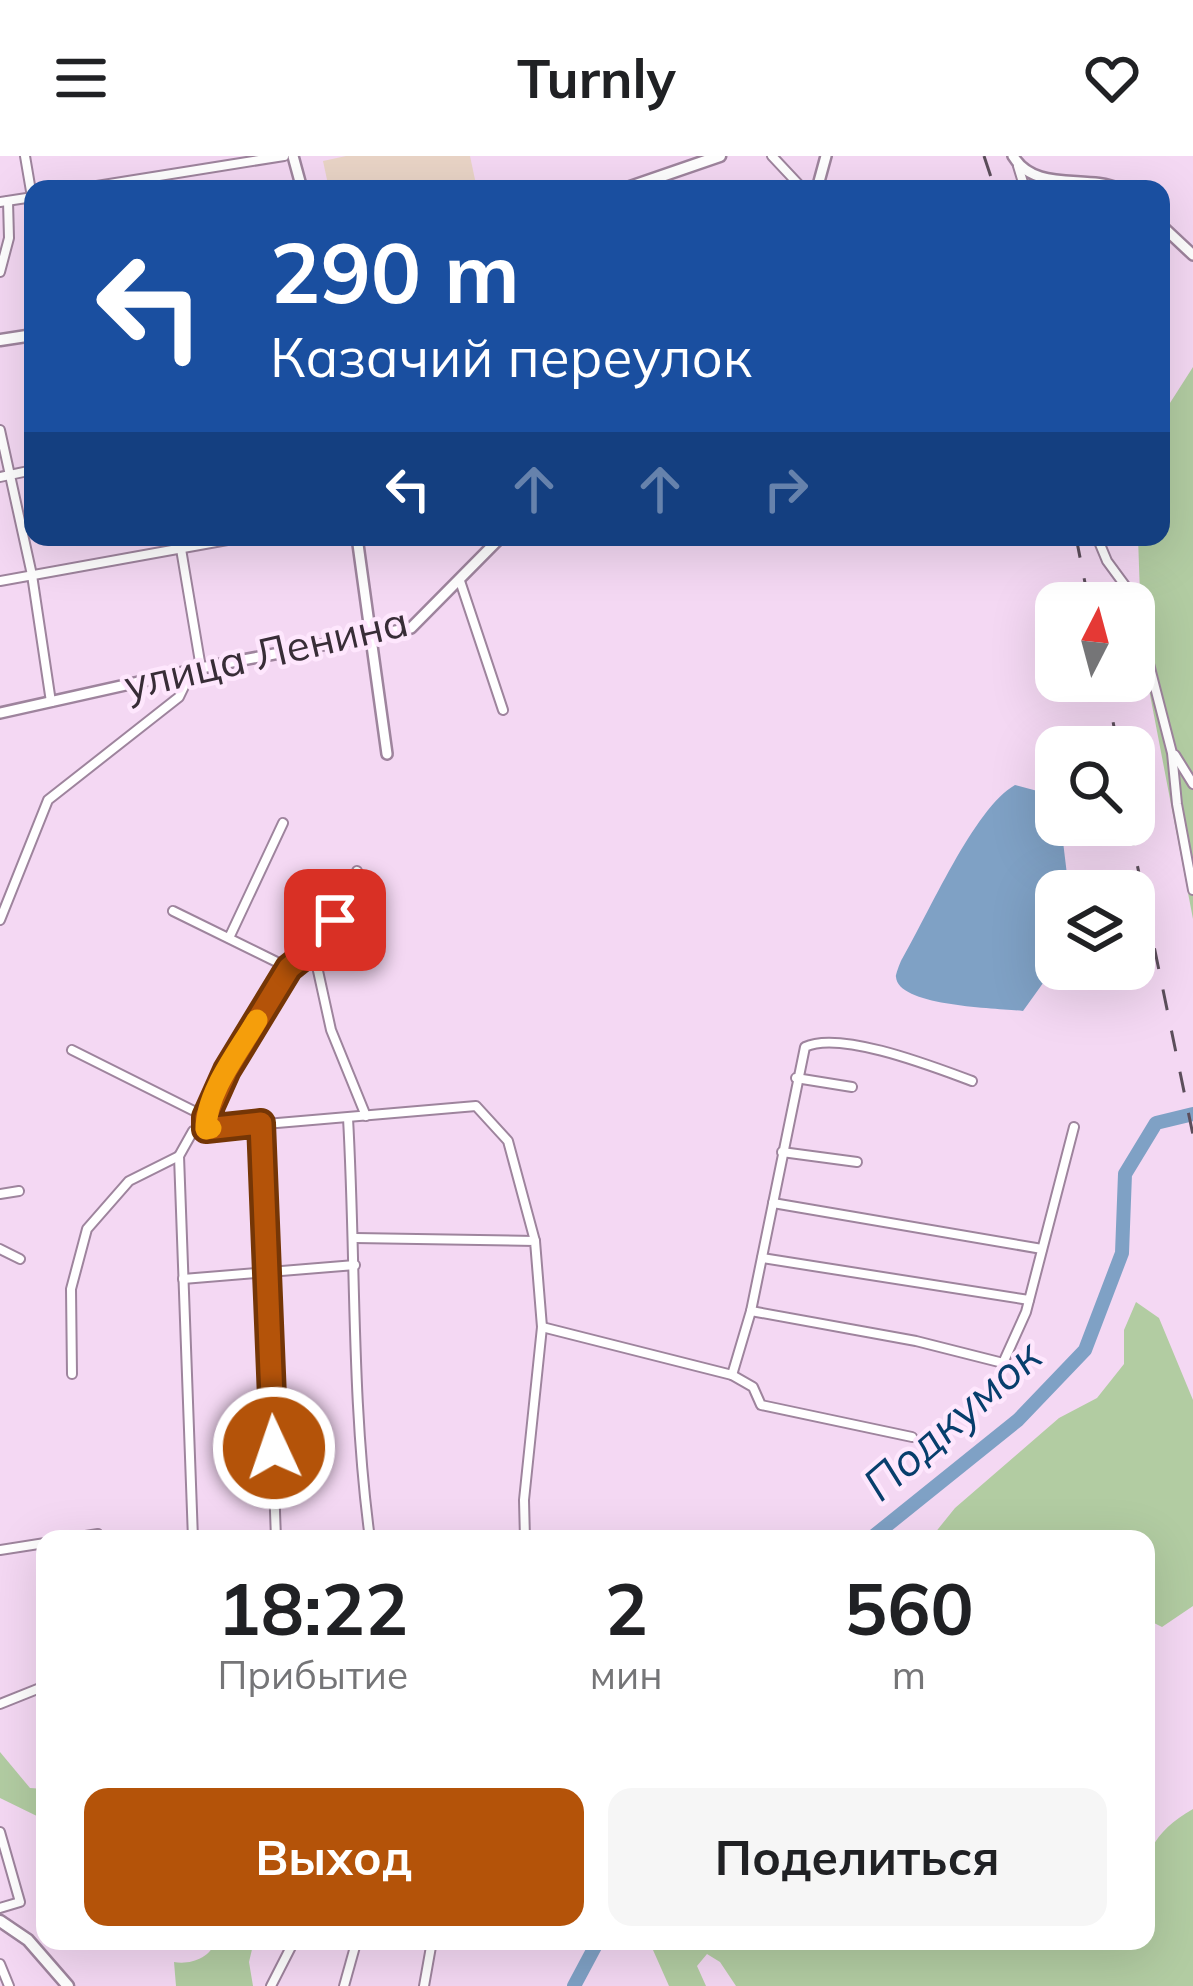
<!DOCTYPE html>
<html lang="ru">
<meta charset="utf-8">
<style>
:root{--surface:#fff;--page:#f6f6f6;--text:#202124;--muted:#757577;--accent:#b45309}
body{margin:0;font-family:Mulish,sans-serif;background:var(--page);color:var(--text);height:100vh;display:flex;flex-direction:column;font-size:45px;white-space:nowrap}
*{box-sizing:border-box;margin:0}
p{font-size:39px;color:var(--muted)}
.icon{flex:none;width:66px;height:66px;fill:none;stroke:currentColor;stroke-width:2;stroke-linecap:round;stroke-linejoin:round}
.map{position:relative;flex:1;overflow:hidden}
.sheet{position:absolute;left:36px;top:1374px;width:1119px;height:420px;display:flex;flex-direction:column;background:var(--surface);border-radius:24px;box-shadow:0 12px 48px #0002}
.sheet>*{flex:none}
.banner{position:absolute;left:24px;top:24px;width:1146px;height:366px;border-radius:24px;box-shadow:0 12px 48px #0002;background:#1a4fa0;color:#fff;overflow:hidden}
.needle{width:78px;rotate:6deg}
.tools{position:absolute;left:1035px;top:426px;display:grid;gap:24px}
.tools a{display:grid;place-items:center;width:120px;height:120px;border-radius:24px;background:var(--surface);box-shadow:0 12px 48px #0002;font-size:60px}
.pin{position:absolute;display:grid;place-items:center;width:102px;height:102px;color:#fff;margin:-51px;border-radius:24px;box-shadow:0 6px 18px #0006}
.me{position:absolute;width:132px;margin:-66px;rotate:357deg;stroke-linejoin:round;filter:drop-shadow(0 0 9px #0008)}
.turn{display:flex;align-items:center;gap:42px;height:252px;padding:0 48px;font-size:54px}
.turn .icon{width:156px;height:156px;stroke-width:2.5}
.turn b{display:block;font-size:84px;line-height:102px}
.lanes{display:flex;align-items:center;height:114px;padding:0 48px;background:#0003;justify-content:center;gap:60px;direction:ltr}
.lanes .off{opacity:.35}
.eta{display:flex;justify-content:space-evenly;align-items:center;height:204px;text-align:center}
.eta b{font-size:72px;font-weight:700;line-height:84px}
.cta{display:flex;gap:24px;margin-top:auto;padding:24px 48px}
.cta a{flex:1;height:138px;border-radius:24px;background:var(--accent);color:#fff;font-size:48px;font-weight:700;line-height:138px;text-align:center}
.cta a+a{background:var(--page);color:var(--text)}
header{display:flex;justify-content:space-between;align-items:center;height:156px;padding:0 48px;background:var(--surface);font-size:54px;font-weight:700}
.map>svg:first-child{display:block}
</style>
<header><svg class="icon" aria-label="menu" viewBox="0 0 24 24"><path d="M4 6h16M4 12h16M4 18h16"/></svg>Turnly<svg class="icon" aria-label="heart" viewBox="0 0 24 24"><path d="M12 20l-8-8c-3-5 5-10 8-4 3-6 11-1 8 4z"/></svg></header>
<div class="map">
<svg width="1193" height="1830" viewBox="0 0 1193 1830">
<rect width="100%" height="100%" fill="#f4d8f3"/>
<!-- education -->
<path fill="#e9d4c6" d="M346,0H470L477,33H329L323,5Z"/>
<!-- green -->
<g fill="#b2cca2">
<path d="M1193,211V763L1142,497L1138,381H1161V261Z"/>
<path d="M1136,1146L1159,1162L1193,1244V1450L1162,1471L1146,1463V1383H930L955,1352L1059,1262L1097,1242L1124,1208V1174Z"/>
<path d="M0,1596L30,1632L45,1633V1664L0,1642Z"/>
<path d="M1193,1653V1830H736L720,1806L707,1798L697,1810L706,1830H669L649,1785H996L1049,1793L1062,1785H1146C1146,1722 1131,1689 1193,1653Z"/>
<path d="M215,1785H254L249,1806L253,1830H176L174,1806C190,1809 211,1802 215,1785Z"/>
</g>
<!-- water -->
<path fill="#7fa1c5" d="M1015,629L1045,637L1056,646V669H1061L1068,727L1067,735H1056V809L1023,855C999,852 898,851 896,821C895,820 901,804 902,803C928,759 974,652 1015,629Z"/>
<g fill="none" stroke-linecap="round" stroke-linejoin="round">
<!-- river -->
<g stroke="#7fa1c5" stroke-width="14">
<path d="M870,1383L1018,1264L1085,1194L1122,1097L1125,1018L1156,967L1193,958"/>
<path d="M574,1830L598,1785"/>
</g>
<!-- minor casing -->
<g stroke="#9e849d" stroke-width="12">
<g id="minor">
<path d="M25,0L32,41"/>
<path d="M772,0L803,33"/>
<path d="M1018,10L1025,33"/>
<path d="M78,33L284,0"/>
<path d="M0,46L33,41"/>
<path d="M0,116L9,82L8,45"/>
<path d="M0,274L32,419L51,546"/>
<path d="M0,321L33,314"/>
<path d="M179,381L201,512"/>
<path d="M1097,381L1107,405L1132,439L1148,476V504L1172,597L1177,648L1193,734"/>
<path d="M0,425L244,381"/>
<path d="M460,425L503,554"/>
<path d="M1175,599L1193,628"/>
<path d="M173,755L289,812"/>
<path d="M0,764L48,644L179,541L192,514"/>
<path d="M229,782L283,667"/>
<path d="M313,792L331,874L366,960"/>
<path d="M72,894L206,961"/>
<path d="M796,922L852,931"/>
<path d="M348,962C356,1103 351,1243 370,1383"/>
<path d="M261,967L276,1383"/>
<path d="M206,973L476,950L508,985L535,1085"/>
<path d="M782,996L857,1006"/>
<path d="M0,1038L19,1035"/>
<path d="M773,1047L1042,1093"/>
<path d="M355,1082L535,1085L542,1171L524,1344L525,1383"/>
<path d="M0,1093L20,1103"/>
<path d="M762,1102L1029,1144"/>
<path d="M183,1123L355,1109"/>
<path d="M751,1155L916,1185L1003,1207L1026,1156L1074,971"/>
<path d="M542,1171L732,1219L751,1155L805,891C840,874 934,911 972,925"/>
<path d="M72,1218L71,1133L87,1073L129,1025L179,1000"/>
<path d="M732,1219L753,1231L761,1249L912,1281"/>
<path d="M67,1383L98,1378"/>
<path d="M193,1383L179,1000L193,975L206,973C206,939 266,842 288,814C301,797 320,786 333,766C343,751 350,732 357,715"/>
<path d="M0,1394L45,1387"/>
<path d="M0,1548L45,1530"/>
<path d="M0,1676L20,1746L0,1752"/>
<path d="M0,1808L9,1830"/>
<path d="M271,1830L294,1785"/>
<path d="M344,1830L356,1787"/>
<path d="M424,1830L432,1785"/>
</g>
</g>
<!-- tertiary casing -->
<g stroke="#9e849d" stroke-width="14">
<g id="tertiary">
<path d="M293,0L302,33"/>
<path d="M1013,0C1035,37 1087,18 1119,33"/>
<path d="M817,33L826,0"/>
<path d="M1161,69L1193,99"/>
<path d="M357,381L387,598"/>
<path d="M0,557L206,511L411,472L501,381"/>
</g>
</g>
<!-- secondary casing -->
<g stroke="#9e849d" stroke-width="15">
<g id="secondary">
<path d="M624,33L720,0"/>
<path d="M0,184L33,179"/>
</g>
</g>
<!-- primary casing -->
<g stroke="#9e849d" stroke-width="15">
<path id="primary" d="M0,1765L28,1784L68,1830"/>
</g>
<!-- minor -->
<use href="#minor" stroke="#fff" stroke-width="8"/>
<!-- tertiary -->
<use href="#tertiary" stroke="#fff" stroke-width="9"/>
<!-- secondary -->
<use href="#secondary" stroke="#fff" stroke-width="10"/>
<!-- primary -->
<use href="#primary" stroke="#fff" stroke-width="10"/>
<!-- rail -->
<g stroke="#5c4e5b" stroke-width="3" stroke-dasharray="21 21" stroke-linecap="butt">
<path d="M984,0L995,33"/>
<path d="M1076,381L1089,447"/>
<path d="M1105,525L1118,591"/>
<path d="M1129,669L1193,979"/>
</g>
</g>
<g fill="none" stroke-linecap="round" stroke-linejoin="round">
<!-- route casing -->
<g stroke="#753606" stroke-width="30">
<path id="route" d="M274,1292L261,967L206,973V961L227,914L289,812L314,792L335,764"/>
</g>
<!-- route -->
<use href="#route" stroke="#b45309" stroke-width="21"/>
<!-- slow -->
<path stroke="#f59e0b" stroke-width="21" d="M211,972L206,973C206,936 239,895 257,864"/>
</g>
<g text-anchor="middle" stroke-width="9" stroke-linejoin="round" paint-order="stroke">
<!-- street labels -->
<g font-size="42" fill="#382d37" stroke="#fee7fd">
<text transform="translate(266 497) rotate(-13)" y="15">улица Ленина</text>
</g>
<!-- water labels -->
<g font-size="45" font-style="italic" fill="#073e6c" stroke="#fee7fd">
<text transform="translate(952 1264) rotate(-41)" y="16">Подкумок</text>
</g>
</g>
</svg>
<div class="tools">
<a><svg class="needle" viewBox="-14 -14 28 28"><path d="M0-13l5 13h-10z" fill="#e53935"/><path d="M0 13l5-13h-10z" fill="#757577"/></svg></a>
<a><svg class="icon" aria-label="search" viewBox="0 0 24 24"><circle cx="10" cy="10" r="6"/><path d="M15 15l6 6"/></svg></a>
<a><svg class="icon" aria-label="layers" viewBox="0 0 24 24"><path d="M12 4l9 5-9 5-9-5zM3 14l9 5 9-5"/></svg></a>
</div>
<div class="pin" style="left:335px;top:764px;background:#d93025"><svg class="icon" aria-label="arrive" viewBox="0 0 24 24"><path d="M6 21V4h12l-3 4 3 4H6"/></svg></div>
<svg class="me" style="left:274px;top:1292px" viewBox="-20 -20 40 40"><circle r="17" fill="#b45309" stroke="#fff" stroke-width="3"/><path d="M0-11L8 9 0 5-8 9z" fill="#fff"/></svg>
<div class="banner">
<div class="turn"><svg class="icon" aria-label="left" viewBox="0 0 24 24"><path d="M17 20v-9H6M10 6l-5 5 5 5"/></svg><div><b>290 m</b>Казачий переулок</div></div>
<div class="lanes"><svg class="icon" aria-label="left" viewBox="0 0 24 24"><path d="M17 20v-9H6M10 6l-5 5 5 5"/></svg><svg class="icon off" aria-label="ahead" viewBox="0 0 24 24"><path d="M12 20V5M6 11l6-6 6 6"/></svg><svg class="icon off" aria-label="ahead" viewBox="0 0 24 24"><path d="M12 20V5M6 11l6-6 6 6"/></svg><svg class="icon off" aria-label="right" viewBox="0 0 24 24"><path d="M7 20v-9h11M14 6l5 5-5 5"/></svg></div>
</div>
<section class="sheet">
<div class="eta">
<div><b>18:22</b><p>Прибытие</p></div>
<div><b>2</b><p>мин</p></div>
<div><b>560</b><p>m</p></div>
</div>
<div class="cta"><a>Выход</a><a>Поделиться</a></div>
</section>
</div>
